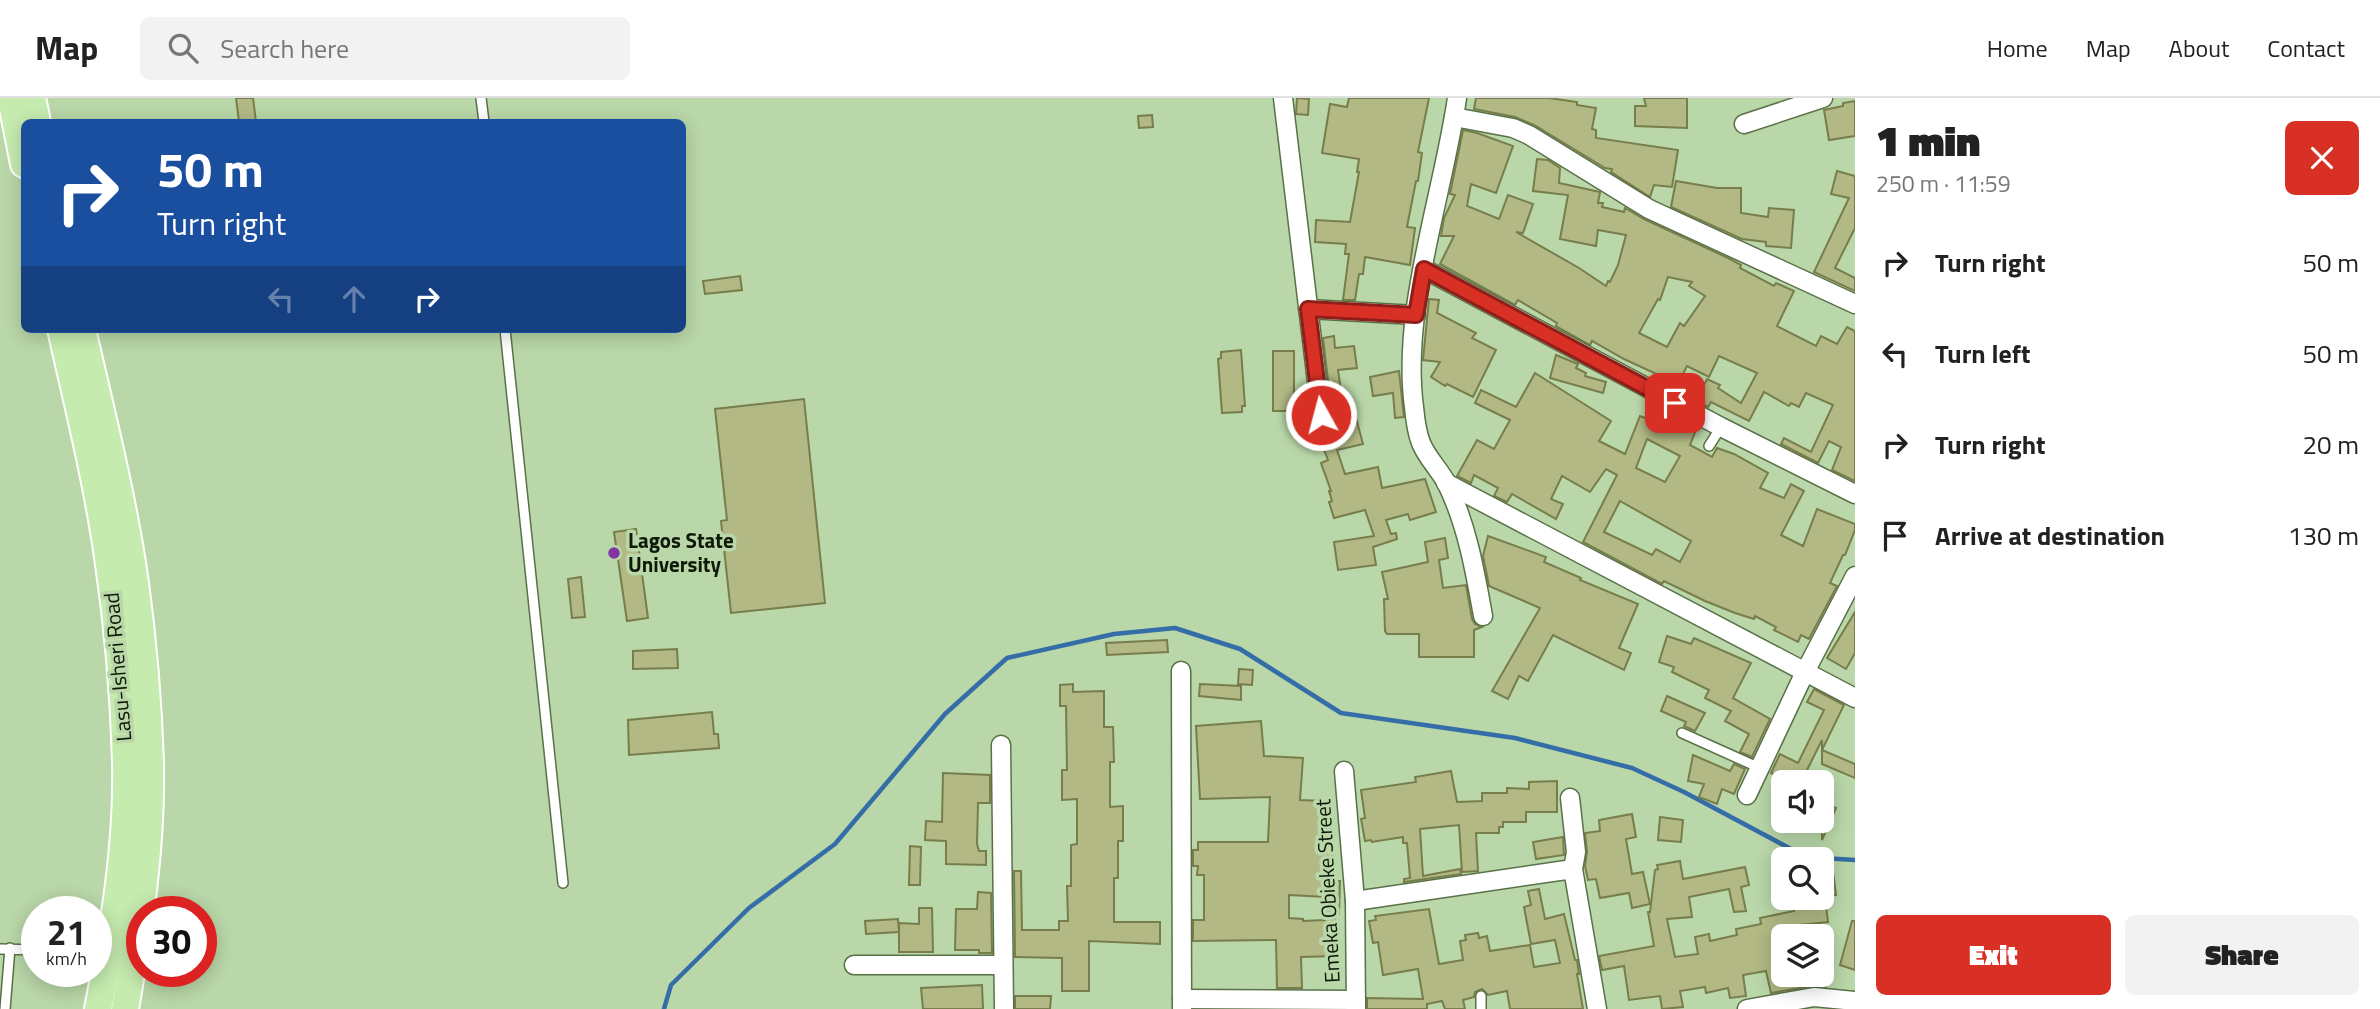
<!DOCTYPE html>
<meta charset="utf-8">
<style>
:root{--surface:#fff;--page:#f2f2f2;--text:#222;--muted:#767676;--line:#e0e0e0;--accent:#d93025}
body{margin:0;font-family:"Titillium Web",sans-serif;background:var(--page);color:var(--text);height:100vh;display:flex;flex-direction:column;font-size:26px;white-space:nowrap}
*{box-sizing:border-box;margin:0}
p{font-size:23px;color:var(--muted)}
.icon{flex:none;width:38px;height:38px;fill:none;stroke:currentColor;stroke-width:2;stroke-linecap:round;stroke-linejoin:round}
.map{position:relative;flex:1;overflow:hidden}
.side{display:flex;flex-direction:column;background:var(--surface);width:525px}
.side>*{flex:none}
.top-card{position:absolute;left:21px;top:21px;width:665px;height:214px;border-radius:10px;box-shadow:0 4px 18px #0003;background:#1a4fa0;color:#fff;overflow:hidden}
.buttons{position:absolute;left:1771px;top:672px;display:grid;gap:14px}
.buttons a{display:grid;place-items:center;width:63px;height:63px;border-radius:10px;background:var(--surface);box-shadow:0 4px 18px #0003;font-size:35px}
.speed{position:absolute;left:21px;top:798px;display:flex;gap:14px;font-size:35px;font-weight:700;text-align:center}
.speed>*{display:grid;place-content:center;width:91px;height:91px;border-radius:50%;background:var(--surface);box-shadow:0 4px 18px #0003;line-height:1}
.speed small{font-size:18px;font-weight:400}
.speed .limit{border:10px solid #d22;background:#fff;color:#111}
.pin{position:absolute;display:grid;place-items:center;width:60px;height:60px;color:#fff;margin:-30px;border-radius:14px;box-shadow:0 4px 10px #0006}
.me{position:absolute;width:77px;margin:-38px;rotate:353deg;stroke-linejoin:round;filter:drop-shadow(0 0 5px #0008)}
.turn{display:flex;align-items:center;gap:24px;height:147px;padding:0 21px;font-size:32px}
.turn .icon{width:91px;height:91px;stroke-width:2.5}
.turn b{display:block;font-size:49px;line-height:60px}
.lanes{display:flex;align-items:center;height:66px;padding:0 21px;background:#0003;justify-content:center;gap:35px;direction:ltr}
.lanes .off{opacity:.35}
.round{display:grid;place-items:center;flex:none;width:74px;height:74px;border-radius:10px;background:var(--page)}
.summary{display:flex;align-items:center;justify-content:space-between;height:119px;padding:0 21px}
h1{font-size:42px;font-weight:800;line-height:52px}
.primary-button{display:flex;gap:14px;margin-top:auto;padding:14px 21px}
.primary-button a{flex:1;height:80px;border-radius:10px;background:var(--accent);color:#fff;font-size:28px;font-weight:800;line-height:80px;text-align:center}
.primary-button a+a{background:var(--page);color:var(--text)}
ul{padding:0;list-style:none}
li{display:flex;align-items:center;gap:21px;height:91px;padding:0 21px}
li div{flex:1}
li b{display:block;font-size:26px}
li em{font-style:normal}
header{display:flex;align-items:center;gap:42px;box-sizing:border-box;height:98px;padding:0 35px;background:var(--surface);border-bottom:2px solid var(--line)}
header strong{font-size:33px}
nav{display:flex;gap:38px;margin-inline-start:auto;font-size:24px}
.search{width:490px;height:63px;background:var(--page);display:flex;align-items:center;gap:18px;box-sizing:border-box;padding:0 24px;border-radius:10px;color:var(--muted);font-size:26px}
main{display:flex;flex:1;min-height:0}
.map>svg:first-child{display:block}
</style>
<header>
<strong>Map</strong>
<div class="search"><svg class="icon" aria-label="search" viewBox="0 0 24 24"><circle cx="10" cy="10" r="6"/><path d="M15 15l6 6"/></svg>Search here</div>
<nav><a>Home</a><a>Map</a><a>About</a><a>Contact</a></nav>
</header>
<main>
<div class="map">
<svg width="1855" height="911" viewBox="0 0 1855 911">
<rect width="100%" height="100%" fill="#b9d7a8"/>
<g fill="none" stroke-linecap="round" stroke-linejoin="round">
<!-- stream -->
<path stroke="#346da7" stroke-width="4.5" d="M664,911L671,887L749,810L835,746L945,616L1007,560L1114,536L1175,530L1240,551L1341,615L1515,640L1632,670L1684,694L1806,759L1855,762"/>
</g>
<!-- building -->
<g fill="#b2b984" stroke="#777d4b" stroke-width="2" fill-rule="evenodd">
<path d="M236,0H253L256,24H239Z"/>
<path d="M1297,0L1309,1L1308,17L1296,16Z"/>
<path d="M1349,0H1429L1418,54L1422,55L1418,83H1416L1407,129L1415,130L1410,167L1365,159L1363,176H1359L1355,202H1343L1349,156H1345L1346,146L1315,144L1316,122L1350,124L1359,74H1357L1359,61L1322,55L1330,6L1347,9Z"/>
<path d="M1476,0H1549L1577,4V7L1596,10L1592,31L1596,32V40L1678,52L1672,89L1654,87L1650,99L1611,74L1612,71L1605,70L1534,27L1515,19L1474,11Z"/>
<path d="M1644,0H1687V30L1635,28V8H1646Z"/>
<path d="M1855,3V38L1829,42L1824,12L1843,8V5Z"/>
<path d="M1152,17L1153,29L1139,30L1138,18Z"/>
<path d="M1463,32L1477,35L1513,48L1496,95L1471,86L1467,108L1499,121L1508,97L1533,106L1523,135L1516,134L1579,170L1606,188L1608,183L1610,184L1618,167L1626,137L1598,132L1596,148L1560,141L1568,97L1533,93L1537,61L1548,62L1560,70L1559,85L1600,94L1598,105H1603L1602,109L1624,114L1625,110L1644,121L1728,160L1741,167L1740,170L1774,188L1776,185L1794,193L1777,228L1816,248L1821,238L1837,246L1847,229L1855,233V383L1832,372L1841,349L1829,343L1818,365L1781,346L1784,340L1811,354L1833,307L1806,295L1799,309L1791,305L1789,308L1764,294L1749,323L1711,304L1708,309L1696,303L1707,281L1720,287L1718,290L1741,305L1757,275L1719,258L1709,279L1687,268L1678,286L1624,261L1592,243L1590,247L1556,228L1557,225L1518,202L1515,207L1440,166L1454,138H1441L1444,120L1455,97L1450,96ZM1668,179L1692,184L1689,188L1705,198L1684,228L1680,225L1667,249L1639,235L1658,201L1660,202Z"/>
<path d="M1837,73L1855,78V130L1835,170L1855,180V193L1814,174L1849,100L1831,96Z"/>
<path d="M1676,83L1717,90H1741V115L1768,119L1769,110L1794,112L1791,150L1766,148V144L1742,141L1671,109Z"/>
<path d="M740,178L742,192L705,196L703,183Z"/>
<path d="M1429,201L1439,202L1437,215L1476,235L1472,240L1496,252L1473,299L1447,286L1445,288L1431,279L1440,264L1423,262Z"/>
<path d="M1334,238L1335,250L1354,248L1357,270L1338,272L1345,322L1356,320L1363,346L1337,352L1345,376L1378,369L1382,390L1425,381L1436,414L1410,422L1408,416L1386,422L1391,436L1396,435L1397,441L1373,449L1376,467L1338,472L1334,444L1374,438L1365,412L1334,420L1329,404L1332,403L1329,393H1331L1321,365L1328,362L1320,341L1338,335L1332,316L1323,240Z"/>
<path d="M1241,252L1245,308H1242V314L1222,315L1218,261L1221,260V254Z"/>
<rect x="1273" y="253" width="21" height="60"/>
<path d="M1556,257L1578,266L1576,270L1586,275L1585,278L1606,284L1603,295L1550,280Z"/>
<path d="M1399,273L1404,319L1395,320L1393,295L1373,298L1370,279Z"/>
<path d="M1535,275L1611,323L1599,343L1625,356L1640,318L1662,326L1667,313L1697,329L1690,347L1712,359L1717,350L1734,356L1768,375L1760,390L1784,400L1791,386L1804,393L1781,437L1803,448L1817,411L1855,426V432L1845,457H1843L1830,485L1837,488L1809,541L1801,537L1798,544L1774,532L1776,529L1755,518L1754,521L1735,515L1705,503L1664,483L1662,486L1583,444L1617,377L1606,371L1590,394L1562,378L1551,401L1563,406L1556,421L1512,396L1507,404L1494,398L1498,390L1474,377L1471,385L1457,378L1477,342L1494,351L1510,322L1475,305L1481,292L1516,309ZM1647,341L1680,358L1665,384L1636,370ZM1620,403L1691,443L1680,464L1656,451L1652,457L1604,434Z"/>
<path d="M804,301L825,505L731,515L721,423L727,422L715,311Z"/>
<path d="M636,431L648,520L627,523L614,434Z"/>
<path d="M1488,438L1546,459L1544,464L1581,480L1580,482L1638,506L1619,550L1631,555L1624,572L1553,537L1528,583L1519,578L1508,601L1492,593L1540,510L1489,488L1483,458Z"/>
<path d="M1445,440L1448,460L1439,462L1443,490L1466,487L1472,521L1475,526L1482,529L1474,532V559H1419V536H1387L1385,533L1384,501H1388L1382,474L1428,464L1425,444Z"/>
<path d="M581,479L585,519L572,520L568,481Z"/>
<path d="M1855,514V555L1846,571L1827,560Z"/>
<path d="M1667,538L1691,546L1694,540L1751,565L1733,600L1770,621L1752,659L1740,654L1749,636L1725,623L1731,613L1705,600L1709,592L1672,574L1674,569L1659,564Z"/>
<path d="M1167,542L1168,554L1107,557L1106,545Z"/>
<path d="M677,551L678,570L633,571V553Z"/>
<path d="M1239,571L1253,572L1252,587L1238,586Z"/>
<path d="M1073,586V594L1104,593V629H1113L1114,664H1110V709L1123,708V743H1118V780H1114V824H1160V846L1089,843V893H1062V860L1015,859L1014,773H1021L1022,832H1059V823H1068L1067,788H1071V747L1077,746V701L1062,702V672H1067L1066,608H1060V587Z"/>
<path d="M1200,586L1241,588V602L1199,598Z"/>
<path d="M1814,591L1844,607L1822,652L1855,666V680L1822,666V642L1801,684H1791L1771,675L1780,656L1798,665L1824,612L1807,604Z"/>
<path d="M1667,598L1705,615L1695,633L1684,628L1686,624L1661,613Z"/>
<path d="M712,614L714,636H718L719,650L629,657L628,622Z"/>
<path d="M1261,623L1264,658L1303,660L1300,702L1324,703L1322,745L1333,746L1332,783H1340L1339,816H1335L1337,858L1301,859L1302,890H1277L1276,842L1193,843V822H1204V777H1197L1198,768H1193V752H1198V744H1268L1270,699L1200,701L1196,628ZM1289,797L1326,799L1325,822L1303,823V821L1289,820Z"/>
<path d="M1693,657L1730,673L1734,666L1745,671L1734,696L1722,691L1717,706L1699,699L1704,686L1688,683Z"/>
<path d="M1451,673L1457,704L1482,703V695H1507V690L1529,691V684L1557,683V714H1526V724H1503V729H1499V735H1476L1478,773L1462,774L1459,727L1420,731L1423,778L1460,771L1461,776L1404,784V781L1410,780L1407,745H1403V739L1372,744L1371,742L1365,743L1361,721L1365,720L1361,692L1416,684L1415,679Z"/>
<path d="M943,675L990,677V705H978L977,746L979,753H986V767L946,766V743L925,742L926,723L942,724Z"/>
<path d="M1822,704L1836,710L1822,742Z"/>
<path d="M1632,716L1636,739L1626,741L1632,776L1643,774L1650,806L1632,810L1629,795L1600,800L1596,781L1588,782L1585,768L1587,753L1585,735L1600,733L1599,722Z"/>
<path d="M1660,719L1683,722L1681,744L1658,742Z"/>
<path d="M1563,739L1564,757L1536,761L1533,744Z"/>
<path d="M910,748L921,749L920,787H909Z"/>
<path d="M1680,763L1683,781L1745,769L1749,787L1741,789L1746,813L1734,814L1729,791L1689,799L1692,819L1667,821L1675,859L1698,856L1695,839L1709,836L1710,843L1737,837L1736,831L1761,826L1760,820L1794,813L1793,803L1801,802V800H1825L1828,824L1791,828L1792,833L1774,837L1781,883L1825,878L1826,889L1812,888L1771,895L1766,873L1743,877L1746,898L1730,900L1728,890L1706,895L1705,889L1680,893L1683,909L1662,911L1660,898L1629,902L1624,868L1602,872L1599,858L1654,848L1648,814H1650L1655,772L1658,771L1657,767Z"/>
<path d="M1833,774L1836,797L1822,798V776Z"/>
<path d="M1539,791L1545,821L1564,816L1575,862H1577L1579,876H1577L1583,911H1510L1507,893L1488,897L1482,891L1475,894L1474,899L1463,902L1465,911H1445L1442,903L1427,906V911H1367V900L1423,901L1418,871L1383,877L1378,844L1373,845L1369,823L1376,822L1375,818L1429,811L1439,866L1463,862L1460,843L1466,842L1465,837L1478,835L1479,840L1487,838L1490,853L1530,847L1534,869L1560,865L1555,842L1531,846L1524,809L1531,807L1528,793Z"/>
<path d="M978,794L991,795L992,855H979V852H955L956,811H977Z"/>
<path d="M919,810H932L933,854H899V825L919,826Z"/>
<path d="M898,821L899,834L866,836L865,823Z"/>
<path d="M1852,823H1855V872L1840,867Z"/>
<path d="M982,887L983,911H923L921,890Z"/>
<path d="M1015,898H1051L1050,911H1015Z"/>
</g>
<g fill="none" stroke-linecap="round" stroke-linejoin="round">
<!-- lane casing -->
<g stroke="#587247" stroke-width="12">
<g id="lane">
<path d="M481,0L484,24"/>
<path d="M505,231L563,785"/>
<path d="M1709,348L1721,329"/>
<path d="M1682,635L1760,670"/>
<path d="M0,851L37,852"/>
<path d="M1481,898V911"/>
<path d="M5,911L10,850"/>
</g>
</g>
<!-- street casing -->
<g stroke="#587247" stroke-width="21">
<g id="street">
<path d="M1283,0L1321,317"/>
<path d="M1457,0C1443,97 1401,212 1414,309C1415,320 1417,335 1421,345C1427,360 1440,372 1447,386C1467,427 1475,473 1483,518"/>
<path d="M1454,19L1513,30L1529,37L1649,111L1855,206"/>
<path d="M1744,26L1823,0"/>
<path d="M1424,171L1721,329L1855,396"/>
<path d="M1308,211L1416,217"/>
<path d="M1446,385L1855,600"/>
<path d="M1181,573L1182,911"/>
<path d="M1001,647L1004,911"/>
<path d="M1344,673L1355,803L1356,911"/>
<path d="M1747,697L1805,574L1855,478"/>
<path d="M1570,700L1576,754L1573,771"/>
<path d="M1355,803L1573,771L1597,911"/>
<path d="M854,867H1003"/>
<path d="M1182,901L1356,902"/>
<path d="M1747,911L1814,899L1855,903"/>
</g>
</g>
<!-- primary casing -->
<g stroke="#fff" stroke-width="30">
<g id="primary">
<path d="M11,0L24,66"/>
<path d="M32,0L37,24"/>
<path d="M61,231C78,307 97,382 108,459C118,526 124,596 126,664C128,747 114,830 98,911"/>
<path d="M82,231C101,315 123,399 135,485C143,544 148,604 150,664C152,746 139,830 125,911"/>
</g>
</g>
<!-- lane -->
<use href="#lane" stroke="#fff" stroke-width="9"/>
<!-- street -->
<use href="#street" stroke="#fff" stroke-width="18"/>
<!-- primary -->
<use href="#primary" stroke="#c6ebaf" stroke-width="26"/>
</g>
<g fill="none" stroke-linecap="round" stroke-linejoin="round">
<!-- route casing -->
<g stroke="#8d1f18" stroke-width="18">
<path id="route" d="M1321,317L1308,211L1416,217L1424,171L1675,305"/>
</g>
<!-- route -->
<use href="#route" stroke="#d93025" stroke-width="12"/>
</g>
<!-- markers -->
<circle fill="#8334a4" stroke="#b9d7a8" stroke-width="2.5" cx="614" cy="455" r="7"/>
<g text-anchor="middle" stroke-width="7" stroke-linejoin="round" paint-order="stroke">
<!-- poi labels -->
<g font-size="21" font-weight="bold" fill="#0f1908" stroke="#b9d7a8" text-anchor="start">
<text x="628" y="450">Lagos State<tspan x="628" dy="24">University</tspan></text>
</g>
<!-- street labels -->
<g font-size="21" fill="#0f1908" stroke="#b9d7a8">
<text transform="translate(118 569) rotate(-95)" y="7">Lasu-Isheri Road</text>
<text transform="translate(1328 793) rotate(-93)" y="7">Emeka Obieke Street</text>
</g>
</g>
</svg>
<div class="buttons">
<a><svg class="icon" aria-label="sound" viewBox="0 0 24 24"><path d="M4 9h4l5-4v14l-5-4H4zM17 9q2 3 0 6"/></svg></a>
<a><svg class="icon" aria-label="search" viewBox="0 0 24 24"><circle cx="10" cy="10" r="6"/><path d="M15 15l6 6"/></svg></a>
<a><svg class="icon" aria-label="layers" viewBox="0 0 24 24"><path d="M12 4l9 5-9 5-9-5zM3 14l9 5 9-5"/></svg></a>
</div>
<div class="speed"><div>21<small>km/h</small></div><div class="limit">30</div></div>
<div class="pin" style="left:1675px;top:305px;background:#d93025"><svg class="icon" aria-label="arrive" viewBox="0 0 24 24"><path d="M6 21V4h12l-3 4 3 4H6"/></svg></div>
<svg class="me" style="left:1321px;top:317px" viewBox="-20 -20 40 40"><circle r="17" fill="#d93025" stroke="#fff" stroke-width="3"/><path d="M0-11L8 9 0 5-8 9z" fill="#fff"/></svg>
<div class="top-card">
<div class="turn"><svg class="icon" aria-label="right" viewBox="0 0 24 24"><path d="M7 20v-9h11M14 6l5 5-5 5"/></svg><div><b>50 m</b>Turn right</div></div>
<div class="lanes"><svg class="icon off" aria-label="left" viewBox="0 0 24 24"><path d="M17 20v-9H6M10 6l-5 5 5 5"/></svg><svg class="icon off" aria-label="ahead" viewBox="0 0 24 24"><path d="M12 20V5M6 11l6-6 6 6"/></svg><svg class="icon" aria-label="right" viewBox="0 0 24 24"><path d="M7 20v-9h11M14 6l5 5-5 5"/></svg></div>
</div>
</div>
<section class="side">
<div class="summary"><div><h1>1 min</h1><p>250 m · 11:59</p></div><a class="round" style="background:#d93025;color:#fff"><svg class="icon" aria-label="close" viewBox="0 0 24 24"><path d="M6 6l12 12M18 6L6 18"/></svg></a></div>
<ul>
<li><svg class="icon" aria-label="right" viewBox="0 0 24 24"><path d="M7 20v-9h11M14 6l5 5-5 5"/></svg><div><b>Turn right</b></div><em>50 m</em></li>
<li><svg class="icon" aria-label="left" viewBox="0 0 24 24"><path d="M17 20v-9H6M10 6l-5 5 5 5"/></svg><div><b>Turn left</b></div><em>50 m</em></li>
<li><svg class="icon" aria-label="right" viewBox="0 0 24 24"><path d="M7 20v-9h11M14 6l5 5-5 5"/></svg><div><b>Turn right</b></div><em>20 m</em></li>
<li><svg class="icon" aria-label="arrive" viewBox="0 0 24 24"><path d="M6 21V4h12l-3 4 3 4H6"/></svg><div><b>Arrive at destination</b></div><em>130 m</em></li>
</ul>
<div class="primary-button"><a>Exit</a><a>Share</a></div>
</section>
</main>
